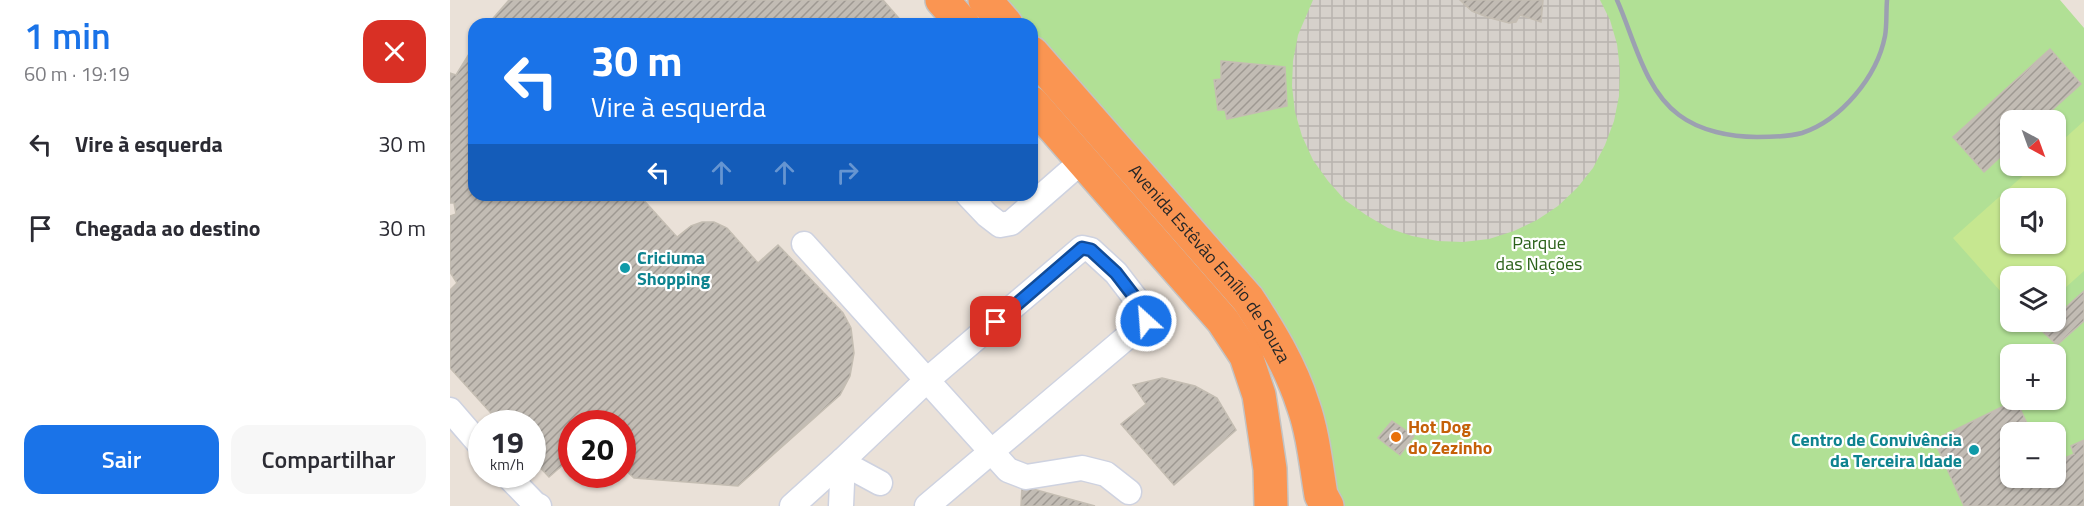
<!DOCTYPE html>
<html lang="pt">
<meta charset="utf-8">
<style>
:root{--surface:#fff;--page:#f7f7f7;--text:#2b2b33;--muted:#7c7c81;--accent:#1a73e8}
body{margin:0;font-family:"Titillium Web",sans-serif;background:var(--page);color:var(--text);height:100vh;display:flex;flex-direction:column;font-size:22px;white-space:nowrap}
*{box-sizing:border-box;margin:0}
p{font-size:20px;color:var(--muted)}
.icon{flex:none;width:33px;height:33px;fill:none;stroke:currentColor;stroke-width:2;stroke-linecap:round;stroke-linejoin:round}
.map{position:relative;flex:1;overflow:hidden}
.details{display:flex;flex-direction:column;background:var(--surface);width:450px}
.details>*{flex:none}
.banner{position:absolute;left:18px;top:18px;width:570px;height:183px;border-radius:18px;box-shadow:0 2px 4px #0004;background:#1a73e8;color:#fff;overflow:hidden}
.needle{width:39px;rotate:139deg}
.fabs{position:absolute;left:1550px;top:110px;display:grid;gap:12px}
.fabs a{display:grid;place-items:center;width:66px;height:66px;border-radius:12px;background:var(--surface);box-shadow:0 2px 4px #0004;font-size:30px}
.speed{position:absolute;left:18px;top:410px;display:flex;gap:12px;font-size:30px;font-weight:700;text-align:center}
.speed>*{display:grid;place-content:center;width:78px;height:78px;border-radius:50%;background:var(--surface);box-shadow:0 2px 4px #0004;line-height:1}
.speed small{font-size:15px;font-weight:400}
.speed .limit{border:9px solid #d22;background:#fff;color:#111}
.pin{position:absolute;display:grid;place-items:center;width:51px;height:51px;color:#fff;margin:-26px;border-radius:12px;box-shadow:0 3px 9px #0006}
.me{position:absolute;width:66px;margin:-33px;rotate:334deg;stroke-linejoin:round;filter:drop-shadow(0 0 4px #0008)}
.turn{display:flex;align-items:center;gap:21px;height:126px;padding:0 24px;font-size:27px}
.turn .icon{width:78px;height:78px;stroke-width:2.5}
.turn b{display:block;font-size:42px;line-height:51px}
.lanes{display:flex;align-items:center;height:57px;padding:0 24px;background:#0003;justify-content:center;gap:30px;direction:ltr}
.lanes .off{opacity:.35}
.round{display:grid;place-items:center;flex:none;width:63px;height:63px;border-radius:18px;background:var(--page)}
.overview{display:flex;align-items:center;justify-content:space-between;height:102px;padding:0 24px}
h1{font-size:36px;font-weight:600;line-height:45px;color:var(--accent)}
.cta{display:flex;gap:12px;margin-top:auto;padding:12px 24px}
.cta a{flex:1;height:69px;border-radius:18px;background:var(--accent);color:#fff;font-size:24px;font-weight:600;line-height:69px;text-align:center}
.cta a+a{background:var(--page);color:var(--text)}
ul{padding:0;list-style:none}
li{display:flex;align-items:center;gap:18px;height:84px;padding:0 24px}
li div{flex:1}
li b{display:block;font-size:22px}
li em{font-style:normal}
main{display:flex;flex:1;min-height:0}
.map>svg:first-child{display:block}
</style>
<main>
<section class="details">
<div class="overview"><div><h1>1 min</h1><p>60 m · 19:19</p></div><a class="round" style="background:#d93025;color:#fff"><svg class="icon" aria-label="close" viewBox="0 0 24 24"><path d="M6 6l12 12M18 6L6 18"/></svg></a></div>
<ul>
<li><svg class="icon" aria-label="left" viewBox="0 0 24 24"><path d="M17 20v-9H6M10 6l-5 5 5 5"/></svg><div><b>Vire à esquerda</b></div><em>30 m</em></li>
<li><svg class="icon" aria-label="arrive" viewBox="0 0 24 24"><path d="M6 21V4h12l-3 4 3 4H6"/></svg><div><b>Chegada ao destino</b></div><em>30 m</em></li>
</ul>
<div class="cta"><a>Sair</a><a>Compartilhar</a></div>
</section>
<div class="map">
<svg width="1634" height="506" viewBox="0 0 1634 506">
<defs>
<pattern id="plaza-grid" width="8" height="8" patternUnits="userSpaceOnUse" patternTransform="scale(1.5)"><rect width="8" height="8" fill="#d6d1cb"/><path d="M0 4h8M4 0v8" fill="none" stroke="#b8b3ae"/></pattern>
<pattern id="building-hatch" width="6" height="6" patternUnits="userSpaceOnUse" patternTransform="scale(1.5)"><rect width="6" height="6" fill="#c2bcb4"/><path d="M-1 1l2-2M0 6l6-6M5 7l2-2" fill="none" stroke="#9e9992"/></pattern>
</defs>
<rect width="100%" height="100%" fill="#eae1d8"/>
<!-- park -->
<path fill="#b1e095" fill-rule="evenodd" d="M544,0H1610L1634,28V506H885L872,414L582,43V24H565ZM1560,120H1605V165H1560ZM1560,198H1605V243H1560ZM1560,276H1605V321H1560ZM1560,354H1605V399H1560ZM1560,432H1605V477H1560Z"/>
<!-- pitch -->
<path fill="#c6e790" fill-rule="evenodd" d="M1634,121V271L1605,297V276H1560V302L1503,238L1585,165H1605V147ZM1560,198H1605V243H1560Z"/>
<!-- plaza -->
<path fill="url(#plaza-grid)" d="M863,0H1150L1160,20L1167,44L1170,70L1169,96L1164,121L1155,145L1143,168L1127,188L1108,206L1087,220L1064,231L1039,239L1013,242L988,241L962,236L938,228L916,215L895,200L878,181L863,160L852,136L845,112L842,86L843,61L848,35Z"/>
<!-- building -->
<g fill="url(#building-hatch)" stroke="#c4bdb2" stroke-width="1.5">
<path d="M59,0H433L454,24H38Z"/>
<path d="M1010,0H1093L1091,22L1070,15L1066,22L1059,23L1037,17L1022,11Z"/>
<path d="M24,46V195H189L227,237L241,226L252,222H264L277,228L308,263L328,245L393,313L401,328L404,353L400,376L390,395L288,486L184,478L172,467V423H122V457L99,477L82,459V423H50L0,368V290L7,283L0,272V216L6,214L4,203H0V73L6,75Z"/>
<path d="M1600,49L1631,84L1591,120H1560V148L1534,172L1503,137Z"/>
<path d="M771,61L835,67L837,106L777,119L775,110H768L764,80L771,79Z"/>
<path d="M1634,291V321L1607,345L1591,330L1601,321H1605V317Z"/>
<path d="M712,378L745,386L767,398L786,430L724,485L671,424L696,404L683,385Z"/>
<path d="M1566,400L1581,432H1560V477H1605V438L1615,458L1624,454L1621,446L1634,440V506H1514L1484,440Z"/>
<path d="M942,421L964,436L950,455L928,438Z"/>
<path d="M1599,426L1602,432H1587Z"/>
<path d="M572,486L645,506H571Z"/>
</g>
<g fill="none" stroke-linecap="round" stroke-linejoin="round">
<!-- minor casing -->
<g stroke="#ced2e0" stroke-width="27">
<g id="minor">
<path d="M518,195L537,215L550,225L561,223L632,161"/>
<path d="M354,244L558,470L576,477L632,468L656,474L679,492"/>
<path d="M0,410L32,447"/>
<path d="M393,463L430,483"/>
<path d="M56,474L85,504L89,506"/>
<path d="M342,506L393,460"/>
<path d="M391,506L393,460L476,381L632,248L641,250L666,273L696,312V321L477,506"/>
</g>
</g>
<!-- highway casing -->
<g stroke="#c3c3c3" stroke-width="36">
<g id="highway">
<path d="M492,0L513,24"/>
<path d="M535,0L556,24"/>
<path id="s1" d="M582,53L798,299C820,332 841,367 853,405C863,433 866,465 871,495L877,506"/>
<path d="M582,103L773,321L796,356L809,395L820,469L821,506"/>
</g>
</g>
<!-- minor -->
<use href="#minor" stroke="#fff" stroke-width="24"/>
<!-- highway -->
<use href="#highway" stroke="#fa9552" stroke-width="33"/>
<!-- rail -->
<path stroke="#9ca0b1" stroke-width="4.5" d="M1167,0C1184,38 1194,89 1229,115C1250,131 1281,137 1307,137C1321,137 1337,137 1352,133C1391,120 1427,77 1435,36C1437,25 1436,12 1437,0"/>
</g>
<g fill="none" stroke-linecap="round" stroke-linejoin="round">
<!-- route casing -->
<g stroke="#114b97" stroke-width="15">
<path id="route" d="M546,322L632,248L641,250L666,273L696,312V321"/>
</g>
<!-- route -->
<use href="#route" stroke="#1a73e8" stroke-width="10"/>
</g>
<!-- markers -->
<g fill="#0f9aa8" stroke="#fff" stroke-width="2">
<circle cx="175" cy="268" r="6"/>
<circle cx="1524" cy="450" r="6"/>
</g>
<circle fill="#e8710a" stroke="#fff" stroke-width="2" cx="946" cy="437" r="6"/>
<g text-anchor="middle" stroke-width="4.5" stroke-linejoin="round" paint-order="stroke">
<!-- park labels -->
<g font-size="18" fill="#2b611a" stroke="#fff">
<text x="1089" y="249">Parque<tspan x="1089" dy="21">das Nações</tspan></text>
</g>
<!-- culture labels -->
<g font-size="18" font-weight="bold" fill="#0d838f" stroke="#fff" text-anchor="start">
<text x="187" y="264">Criciuma<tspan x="187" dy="21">Shopping</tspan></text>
<text x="1512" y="446" text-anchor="end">Centro de Convivência<tspan x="1512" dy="21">da Terceira Idade</tspan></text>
</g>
<!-- street labels -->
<g font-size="18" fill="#272727" stroke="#fff">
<text dy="6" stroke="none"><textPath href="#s1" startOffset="276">Avenida Estêvão Emílio de Souza</textPath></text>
</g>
<!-- food labels -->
<g font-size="18" font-weight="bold" fill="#c56008" stroke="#fff" text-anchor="start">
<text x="958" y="433">Hot Dog<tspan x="958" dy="21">do Zezinho</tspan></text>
</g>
</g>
</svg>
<div class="fabs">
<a><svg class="needle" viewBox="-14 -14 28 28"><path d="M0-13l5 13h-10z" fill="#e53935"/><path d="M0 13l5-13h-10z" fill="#7c7c81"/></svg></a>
<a><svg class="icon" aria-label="sound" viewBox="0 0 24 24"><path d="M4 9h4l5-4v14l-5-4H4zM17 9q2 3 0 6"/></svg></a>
<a><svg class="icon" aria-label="layers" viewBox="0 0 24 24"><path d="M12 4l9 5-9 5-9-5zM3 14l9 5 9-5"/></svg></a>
<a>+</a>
<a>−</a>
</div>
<div class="speed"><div>19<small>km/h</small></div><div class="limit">20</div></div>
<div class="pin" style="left:546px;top:322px;background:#d93025"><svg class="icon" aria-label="arrive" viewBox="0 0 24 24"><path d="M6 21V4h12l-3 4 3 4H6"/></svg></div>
<svg class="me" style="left:696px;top:321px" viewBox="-20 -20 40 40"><circle r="17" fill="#1a73e8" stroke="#fff" stroke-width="3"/><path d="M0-11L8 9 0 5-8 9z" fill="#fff"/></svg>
<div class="banner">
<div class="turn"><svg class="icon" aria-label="left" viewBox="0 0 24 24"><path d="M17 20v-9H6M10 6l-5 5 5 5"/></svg><div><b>30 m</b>Vire à esquerda</div></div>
<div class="lanes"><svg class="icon" aria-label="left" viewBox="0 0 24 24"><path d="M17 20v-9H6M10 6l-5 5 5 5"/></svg><svg class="icon off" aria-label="ahead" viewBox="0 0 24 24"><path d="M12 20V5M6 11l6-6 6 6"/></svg><svg class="icon off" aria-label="ahead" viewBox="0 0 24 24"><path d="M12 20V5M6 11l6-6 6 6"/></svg><svg class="icon off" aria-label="right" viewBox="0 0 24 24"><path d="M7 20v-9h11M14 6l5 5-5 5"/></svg></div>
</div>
</div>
</main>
